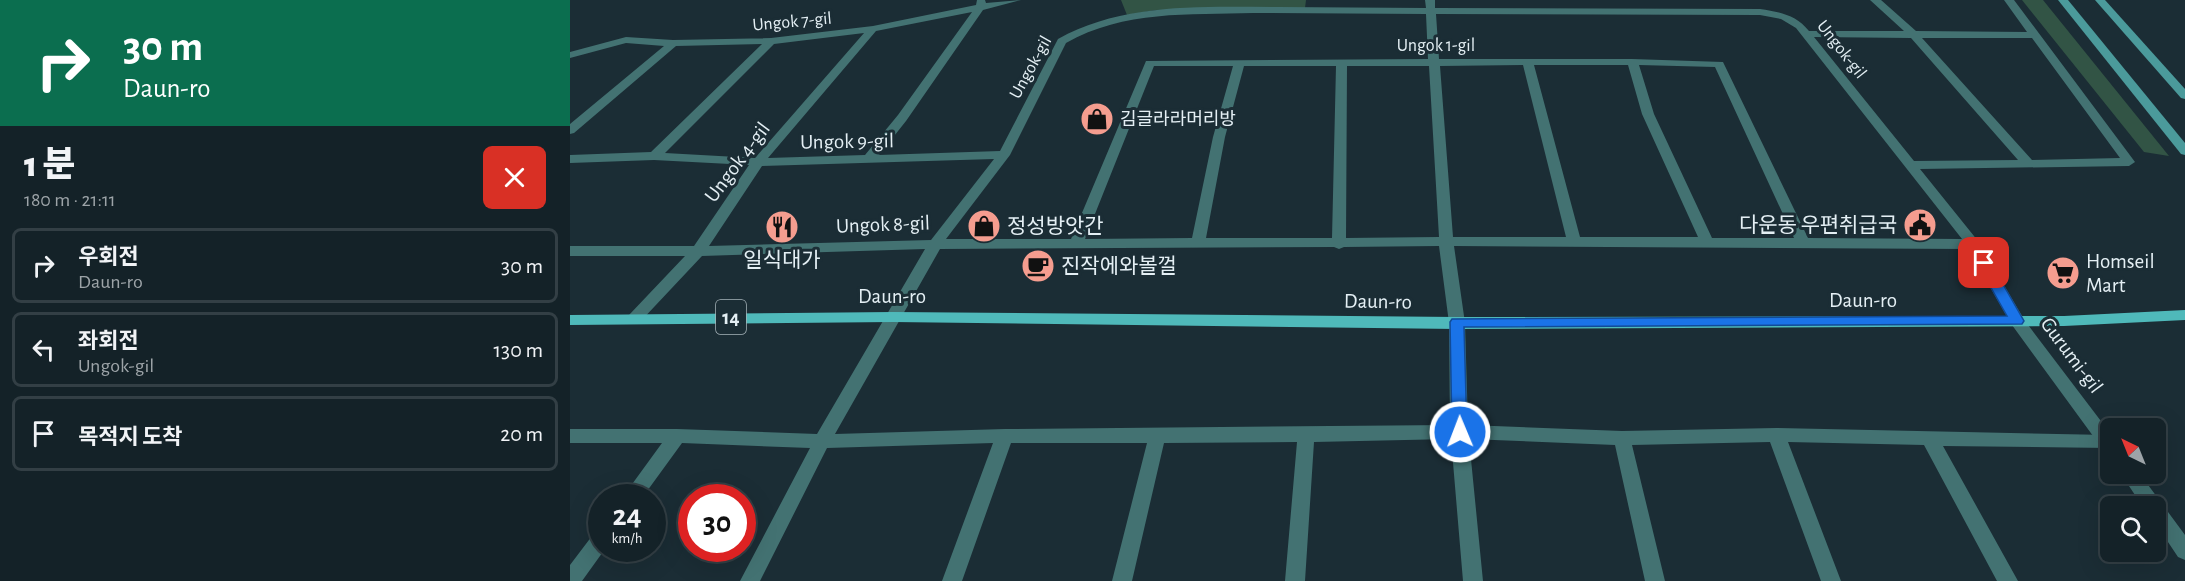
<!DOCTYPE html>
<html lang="ko">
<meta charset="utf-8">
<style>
:root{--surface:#142228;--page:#1d2a30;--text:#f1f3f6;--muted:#9da4a8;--line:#333f45}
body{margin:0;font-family:"Alegreya Sans","Noto Sans KR",sans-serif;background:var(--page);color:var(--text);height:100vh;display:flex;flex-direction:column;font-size:22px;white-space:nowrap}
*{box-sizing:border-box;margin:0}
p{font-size:20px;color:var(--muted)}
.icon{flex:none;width:33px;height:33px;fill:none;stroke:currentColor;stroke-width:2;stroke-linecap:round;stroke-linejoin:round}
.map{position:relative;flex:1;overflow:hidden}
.panel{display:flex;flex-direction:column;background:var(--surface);width:570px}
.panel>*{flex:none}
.top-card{background:#0b6e4f;color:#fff;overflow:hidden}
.needle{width:39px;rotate:317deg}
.fabs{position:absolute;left:1530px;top:418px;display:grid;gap:12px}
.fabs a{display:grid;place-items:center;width:66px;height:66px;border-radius:9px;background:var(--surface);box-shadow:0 6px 24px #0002,0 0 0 2px var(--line);font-size:30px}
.speed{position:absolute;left:18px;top:484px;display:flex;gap:12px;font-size:30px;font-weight:700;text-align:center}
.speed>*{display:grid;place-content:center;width:78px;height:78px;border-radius:50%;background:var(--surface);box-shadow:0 6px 24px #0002,0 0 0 2px var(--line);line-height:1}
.speed small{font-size:15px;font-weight:400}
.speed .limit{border:9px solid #d22;background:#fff;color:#111}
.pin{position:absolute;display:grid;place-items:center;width:51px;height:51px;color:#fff;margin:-26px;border-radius:12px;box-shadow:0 3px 9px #0006}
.me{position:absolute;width:66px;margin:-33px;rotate:359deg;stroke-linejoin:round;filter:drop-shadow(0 0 4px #0008)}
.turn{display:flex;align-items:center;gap:21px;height:126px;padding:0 24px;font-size:27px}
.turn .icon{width:78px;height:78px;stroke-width:2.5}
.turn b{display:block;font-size:42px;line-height:51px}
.round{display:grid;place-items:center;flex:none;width:63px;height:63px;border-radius:9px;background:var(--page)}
.headline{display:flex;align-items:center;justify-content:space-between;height:102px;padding:0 24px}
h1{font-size:36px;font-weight:800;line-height:45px}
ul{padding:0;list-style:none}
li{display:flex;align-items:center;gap:18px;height:75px;margin:0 12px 9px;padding:0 12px;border:3px solid var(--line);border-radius:9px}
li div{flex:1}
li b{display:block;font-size:22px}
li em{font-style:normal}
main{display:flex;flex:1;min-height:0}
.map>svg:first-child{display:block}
</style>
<main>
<section class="panel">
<div class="top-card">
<div class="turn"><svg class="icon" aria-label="right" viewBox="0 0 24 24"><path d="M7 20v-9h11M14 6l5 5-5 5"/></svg><div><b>30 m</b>Daun-ro</div></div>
</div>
<div class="headline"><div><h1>1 분</h1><p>180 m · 21:11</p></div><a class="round" style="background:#d93025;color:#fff"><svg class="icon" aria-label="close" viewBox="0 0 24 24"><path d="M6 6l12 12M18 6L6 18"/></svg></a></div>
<ul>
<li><svg class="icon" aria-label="right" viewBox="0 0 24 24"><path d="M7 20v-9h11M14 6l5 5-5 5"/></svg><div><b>우회전</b><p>Daun-ro</p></div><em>30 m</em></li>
<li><svg class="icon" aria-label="left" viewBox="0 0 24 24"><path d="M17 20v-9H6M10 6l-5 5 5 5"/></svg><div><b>좌회전</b><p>Ungok-gil</p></div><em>130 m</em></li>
<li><svg class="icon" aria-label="arrive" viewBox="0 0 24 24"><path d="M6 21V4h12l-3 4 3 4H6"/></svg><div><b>목적지 도착</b></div><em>20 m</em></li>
</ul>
</section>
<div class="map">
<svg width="1615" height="581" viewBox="0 0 1615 581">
<rect width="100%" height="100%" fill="#1b2d35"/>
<!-- green -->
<g fill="#325445">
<path d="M551,0H736L735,8L586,10L557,15Z"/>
<path d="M1452,0H1473L1599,156L1574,152Z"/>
</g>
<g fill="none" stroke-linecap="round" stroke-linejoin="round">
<!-- minor -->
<g fill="#437272" fill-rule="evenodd">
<path d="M407,0H415L416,3L451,0L413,10L336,121L309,155L430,151L488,39C554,2 635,7 708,7C757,7 807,8 856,8L855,0H865V8L1190,9C1210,12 1226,15 1239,31H1334L1300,0H1311L1346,31L1457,32L1434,0H1444L1565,162L1559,166L1350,169L1408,241L1455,321L1452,325H1442L1398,249L884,246L895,323L898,425L1052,431L1206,428L1538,435L1540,436V448L1373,446L1448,581H1427L1354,445L1218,442L1271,581H1251L1200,442L1062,445L1095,581H1075L1045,445L899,439L913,581H893L881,439L744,442L735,581H715L727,442L594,443L562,581H542L577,443H441L392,581H372L423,443L257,448L190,581H170L240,448L112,443L72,498H52L92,443H0V429H107L247,434L355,249L132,256L69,323H59L56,319L59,315L115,256H0V246H124L179,165L84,160L0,163V155L81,152L192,44L106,46L4,133L0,134V124L94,46L56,43L0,58V52L56,37L103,40L201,38L303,26L406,5ZM402,12L328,115L295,155L198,158L306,31ZM683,13L856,14L858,59L576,61L501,239H376L440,155L496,43C554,10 619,15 683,13ZM866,14L1190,15L1211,19L1226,28L1392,239L1238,238L1153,62L1062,59H869ZM294,33L185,158L95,153L204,44ZM1244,37L1341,38L1448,160L1344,161ZM1352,38H1462L1550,158L1462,160ZM953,65L996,237H883L870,66ZM964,65H1058L1072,114L1128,237H1010ZM1069,65L1145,67L1224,238H1142L1084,114ZM584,66H663L643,137L622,238L515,239ZM674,66H766L762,238H636L655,137ZM777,66H859L869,237L776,238ZM424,159L361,240L139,246L192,166ZM869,246L879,323L880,425L435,429L265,434L370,249L764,247L769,249L774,247Z"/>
<path d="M32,530V549H35L12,581H0V565L25,532Z"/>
</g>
<!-- tertiary -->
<g fill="#437272" fill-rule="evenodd">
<path d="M1447,316L1452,317L1540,433V453L1534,451L1442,325L1439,321L1442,317Z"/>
<path d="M1551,474H1570L1615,535V560L1608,557L1586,524V507H1573Z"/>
</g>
<!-- secondary -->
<g fill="#4b9a9b" fill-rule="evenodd">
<path d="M1488,0H1498L1615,143V155L1611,154Z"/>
<path d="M1525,0H1535L1615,89V99L1611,98Z"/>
</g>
<!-- primary -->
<path fill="#4fb9ba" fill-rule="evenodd" d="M1615,310V320L1494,326L887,329L323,322L0,325V315L323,312L887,317L1494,316Z"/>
</g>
<!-- route -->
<path fill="#1a73e8" stroke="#114b97" stroke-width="1.5" d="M1414,259L1419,260L1454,321L1452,324L894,327L897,432L895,436L890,438L884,436L882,432L880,322L882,319L1437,316L1407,263Z"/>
<!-- icons -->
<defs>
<g id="shop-disc" transform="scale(1.725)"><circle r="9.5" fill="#f59d8f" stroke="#1b2d35"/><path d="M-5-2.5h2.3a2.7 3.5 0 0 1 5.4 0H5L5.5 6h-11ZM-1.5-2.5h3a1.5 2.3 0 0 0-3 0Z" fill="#111"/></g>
<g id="civic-disc" transform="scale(1.725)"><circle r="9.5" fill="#f59d8f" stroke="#1b2d35"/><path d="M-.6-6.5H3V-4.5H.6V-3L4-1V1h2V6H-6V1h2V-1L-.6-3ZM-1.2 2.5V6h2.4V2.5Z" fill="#111"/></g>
<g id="restaurant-disc" transform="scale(1.725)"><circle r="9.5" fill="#f59d8f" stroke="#1b2d35"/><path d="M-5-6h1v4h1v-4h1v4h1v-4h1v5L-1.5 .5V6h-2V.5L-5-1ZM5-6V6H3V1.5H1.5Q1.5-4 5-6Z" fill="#111"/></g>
<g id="cafe-disc" transform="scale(1.725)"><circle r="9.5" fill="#f59d8f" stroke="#1b2d35"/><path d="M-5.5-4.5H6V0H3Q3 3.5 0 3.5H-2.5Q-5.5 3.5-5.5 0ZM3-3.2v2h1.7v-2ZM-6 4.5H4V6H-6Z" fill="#111"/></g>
<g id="supermarket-disc" transform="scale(1.725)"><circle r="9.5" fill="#f59d8f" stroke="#1b2d35"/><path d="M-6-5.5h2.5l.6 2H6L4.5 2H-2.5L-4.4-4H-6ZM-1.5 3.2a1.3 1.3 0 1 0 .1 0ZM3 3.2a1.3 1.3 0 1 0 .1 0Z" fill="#111"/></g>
</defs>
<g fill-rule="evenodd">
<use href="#shop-disc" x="527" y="119"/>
<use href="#civic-disc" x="1350" y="225"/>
<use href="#shop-disc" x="414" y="226"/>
<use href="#restaurant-disc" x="212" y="227"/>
<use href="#cafe-disc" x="468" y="266"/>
<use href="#supermarket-disc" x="1493" y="273"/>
</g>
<g text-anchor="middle" stroke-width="6" stroke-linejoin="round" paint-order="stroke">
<!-- far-street labels -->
<g font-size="18" fill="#e4eff4" stroke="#1b2d35">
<text transform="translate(222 21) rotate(-5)" y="6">Ungok 7-gil</text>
<text x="866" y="51">Ungok 1-gil</text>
<text transform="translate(1272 49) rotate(52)" y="6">Ungok-gil</text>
<text transform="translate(460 67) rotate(-61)" y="6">Ungok-gil</text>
</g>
<!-- far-poi labels -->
<g font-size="18" fill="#e4eff4" stroke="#1b2d35" text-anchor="start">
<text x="550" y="125">김글라라머리방</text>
</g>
<!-- shield labels -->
<rect fill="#1b2d35" stroke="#a8b5bb" stroke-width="1.5" x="146" y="300" width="30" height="34" rx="4.5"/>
<g font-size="20" font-weight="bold" fill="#e4eff4">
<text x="161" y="324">14</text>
</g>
<!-- street labels -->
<g font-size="21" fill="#e4eff4" stroke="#1b2d35">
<text transform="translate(277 141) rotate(-1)" y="7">Ungok 9-gil</text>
<text transform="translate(167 162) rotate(-53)" y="7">Ungok 4-gil</text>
<text transform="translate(313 224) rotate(-2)" y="7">Ungok 8-gil</text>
<text x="322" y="303">Daun-ro</text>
<text x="1293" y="307">Daun-ro</text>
<text transform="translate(808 301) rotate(1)" y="7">Daun-ro</text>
<text transform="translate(1502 355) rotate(53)" y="7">Gurumi-gil</text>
</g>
<!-- poi labels -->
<g font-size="21" fill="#e4eff4" stroke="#1b2d35" text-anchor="start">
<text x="1327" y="232" text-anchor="end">다운동 우편취급국</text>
<text x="437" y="233">정성방앗간</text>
<text x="212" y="267" text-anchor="middle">일식대가</text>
<text x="1516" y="268">Homseil<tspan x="1516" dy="24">Mart</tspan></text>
<text x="491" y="273">진작에와볼껄</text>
</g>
</g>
</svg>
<div class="fabs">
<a><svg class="needle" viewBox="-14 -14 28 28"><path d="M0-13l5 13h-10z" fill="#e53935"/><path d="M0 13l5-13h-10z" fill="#9da4a8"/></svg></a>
<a><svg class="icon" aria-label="search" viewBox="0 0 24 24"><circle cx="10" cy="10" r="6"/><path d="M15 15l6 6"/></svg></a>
</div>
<div class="speed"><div>24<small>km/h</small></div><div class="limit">30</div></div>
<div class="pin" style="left:1414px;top:263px;background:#d93025"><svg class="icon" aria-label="arrive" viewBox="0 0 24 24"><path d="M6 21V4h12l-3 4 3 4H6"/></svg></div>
<svg class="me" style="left:890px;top:432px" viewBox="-20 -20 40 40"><circle r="17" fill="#1a73e8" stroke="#fff" stroke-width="3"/><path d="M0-11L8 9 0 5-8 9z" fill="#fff"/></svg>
</div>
</main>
